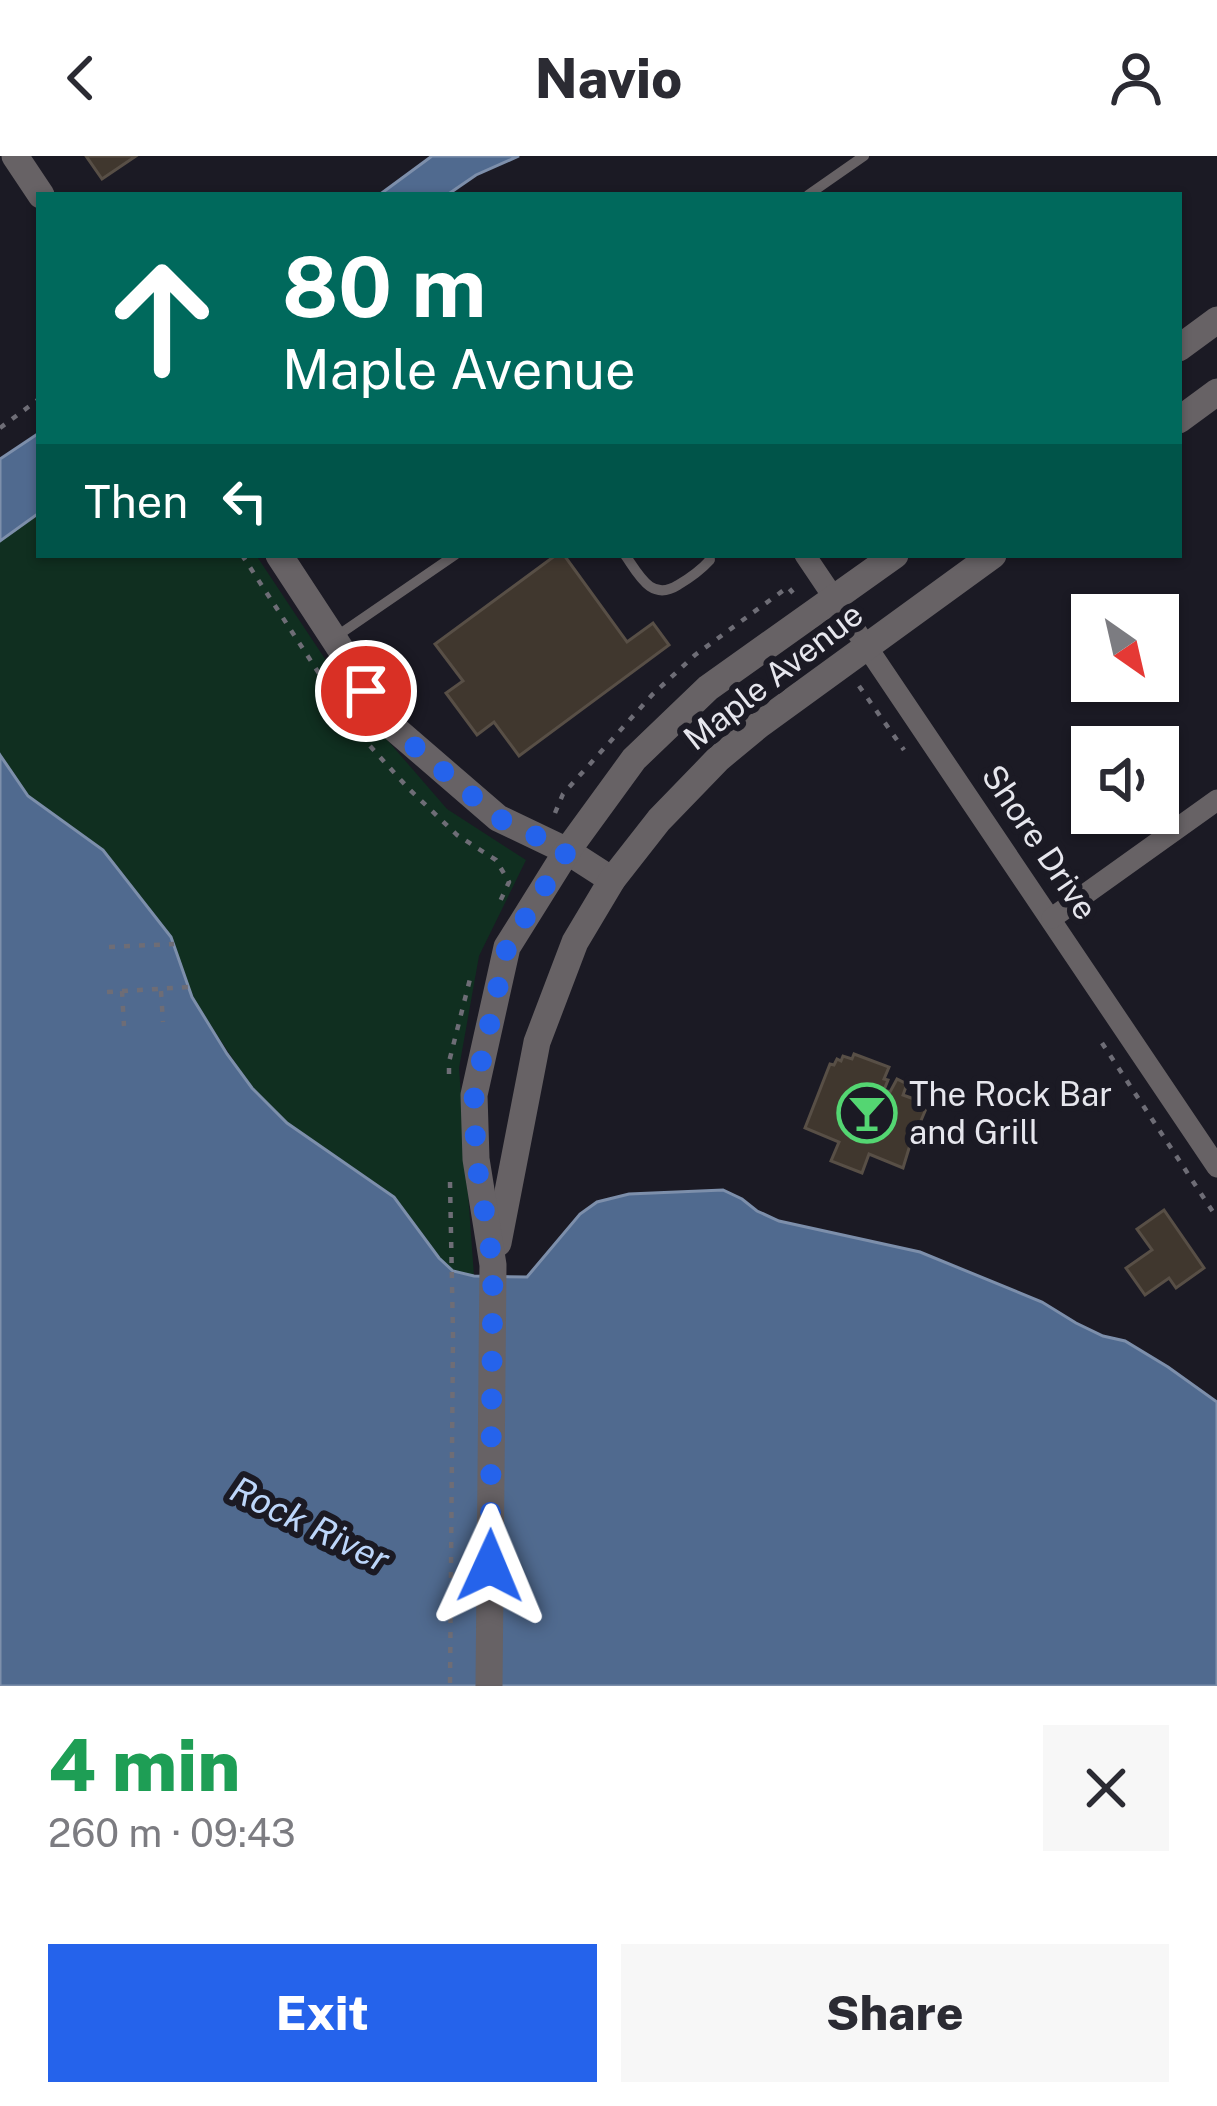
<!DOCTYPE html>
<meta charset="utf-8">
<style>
:root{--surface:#fff;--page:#f7f7f7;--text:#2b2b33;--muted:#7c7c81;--accent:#2563eb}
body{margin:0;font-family:"Public Sans",sans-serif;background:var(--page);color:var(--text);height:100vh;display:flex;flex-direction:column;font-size:45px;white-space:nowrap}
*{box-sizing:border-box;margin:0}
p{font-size:39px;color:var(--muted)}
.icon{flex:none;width:66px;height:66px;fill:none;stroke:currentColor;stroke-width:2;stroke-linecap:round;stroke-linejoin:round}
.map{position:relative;height:1530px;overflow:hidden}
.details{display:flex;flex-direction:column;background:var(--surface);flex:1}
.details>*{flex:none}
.banner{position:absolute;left:36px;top:36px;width:1146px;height:366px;border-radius:0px;box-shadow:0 3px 9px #0004;background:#00695c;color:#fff;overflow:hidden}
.needle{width:78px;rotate:146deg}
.buttons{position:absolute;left:1071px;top:438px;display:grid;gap:24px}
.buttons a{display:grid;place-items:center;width:108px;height:108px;border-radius:0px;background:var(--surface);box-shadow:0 3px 9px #0004;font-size:60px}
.pin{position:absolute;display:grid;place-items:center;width:102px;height:102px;color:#fff;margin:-51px;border:6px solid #fff;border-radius:50%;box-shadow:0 3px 12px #0007}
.me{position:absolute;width:132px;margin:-66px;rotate:1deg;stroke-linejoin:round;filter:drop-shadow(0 0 9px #0008)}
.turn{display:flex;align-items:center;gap:42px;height:252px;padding:0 48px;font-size:54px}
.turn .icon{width:156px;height:156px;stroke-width:2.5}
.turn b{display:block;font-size:84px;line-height:102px}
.then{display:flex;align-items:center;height:114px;padding:0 48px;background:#0003;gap:24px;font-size:45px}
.round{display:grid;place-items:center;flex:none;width:126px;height:126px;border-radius:0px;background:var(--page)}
.overview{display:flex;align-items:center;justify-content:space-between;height:204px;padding:0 48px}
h1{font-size:72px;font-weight:800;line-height:90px;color:#1e9e55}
.primary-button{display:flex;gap:24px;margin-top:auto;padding:24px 48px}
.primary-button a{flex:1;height:138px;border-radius:0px;background:var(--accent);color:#fff;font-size:48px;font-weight:800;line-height:138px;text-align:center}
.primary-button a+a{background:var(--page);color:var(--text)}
header{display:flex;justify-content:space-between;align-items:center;height:156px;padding:0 48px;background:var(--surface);font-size:54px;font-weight:800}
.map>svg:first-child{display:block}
</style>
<header><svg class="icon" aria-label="back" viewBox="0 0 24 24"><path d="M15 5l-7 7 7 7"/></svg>Navio<svg class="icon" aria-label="person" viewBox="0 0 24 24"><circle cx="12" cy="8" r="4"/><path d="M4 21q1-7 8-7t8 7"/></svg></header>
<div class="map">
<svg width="1217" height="1530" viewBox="0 0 1217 1530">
<rect width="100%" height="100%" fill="#1b1a24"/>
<!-- green -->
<path fill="#102f20" d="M39,357V399H256L351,542L447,653L526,704L479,800L459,912L474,1120L453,1115L439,1102L394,1041L287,967L252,932L192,841L171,781L103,694L28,640L0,599V385Z"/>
<!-- water -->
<g fill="#506a8f" stroke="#7d8fab" stroke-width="3">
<path d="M432,0H519L476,19L447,39H379Z"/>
<path d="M39,277V357L0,385V303Z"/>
<path d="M0,599L28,640L103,694L171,781L192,841L227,898L252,932L287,967L394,1041L439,1102L453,1115L474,1120L527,1121L580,1058L597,1046L629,1038L723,1034L742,1043L757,1055L779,1065L920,1096L1042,1146L1076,1167L1103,1180L1125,1185L1168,1211L1217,1246V1530H0Z"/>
</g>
<!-- building -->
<g fill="#40372e" stroke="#584f46" stroke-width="3">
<path d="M86,0H136L102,23Z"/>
<path d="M556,399H564L627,486L653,467L669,489L519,600L494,566L477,579L446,537L463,525L435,488Z"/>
<path d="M854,898L889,911L884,923L888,924L884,934L890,936L897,923L907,928L903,939L928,948L920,967L917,966L903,1012L869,998L862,1017L831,1005L839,986L805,972L830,908L834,909L837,903L841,905L843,900L852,903Z"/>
<path d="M1164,1054L1204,1112L1176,1132L1169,1122L1145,1139L1126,1112L1152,1094L1137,1073Z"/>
</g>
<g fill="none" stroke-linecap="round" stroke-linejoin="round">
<!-- path -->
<g stroke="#6e6d76" stroke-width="4.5" stroke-dasharray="6 9" stroke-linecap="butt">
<path d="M0,272L39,243"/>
<path d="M242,399L350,565"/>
<path d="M859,530L904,594"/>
<path d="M360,579L409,633L457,679L496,704L509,726L497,752"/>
<path d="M555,657L563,638L652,539L695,499L788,431L793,437"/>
<path d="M109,791L174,788"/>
<path d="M122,835L124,870"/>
<path d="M161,835L163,866"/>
<path d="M107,836L189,831"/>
<path d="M1102,887L1217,1062"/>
<path d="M449,918V906L471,819"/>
<path d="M450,1026L453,1179L450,1530"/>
</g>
<!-- service -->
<g stroke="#676265" stroke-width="10">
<path d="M808,39L864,0"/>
<path d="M625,399C639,419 651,446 678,429C690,422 700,415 710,404L709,399"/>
<path d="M334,482L455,399"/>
</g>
<!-- minor -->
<g stroke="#676265" stroke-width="21">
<path d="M805,399L1217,1011"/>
<path d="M1052,762L1217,644"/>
</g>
<!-- tertiary -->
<g stroke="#676265" stroke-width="27">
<path d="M15,0L41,39"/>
<path d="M1179,192L1217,164"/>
<path d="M1179,264L1217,236"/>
<path d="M279,399L351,509L381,561L498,662L567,695L612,724"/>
<path d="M498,1087L537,886L575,786L612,724L659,664L718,603L759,569L993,399"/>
<path d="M489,1530L493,1109L476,1003L474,939L507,791L567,695L634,603L708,532L895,399"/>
</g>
</g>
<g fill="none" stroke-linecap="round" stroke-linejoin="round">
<!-- route -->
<path stroke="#2563eb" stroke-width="21" stroke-dasharray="0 37.8" d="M366,535L380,561L498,662L567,695L507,791L474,938L476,1003L493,1109L490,1410"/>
</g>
<!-- icons -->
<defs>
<g id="bar-ring" transform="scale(3)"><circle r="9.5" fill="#1b1a24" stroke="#54d672" stroke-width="1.5"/><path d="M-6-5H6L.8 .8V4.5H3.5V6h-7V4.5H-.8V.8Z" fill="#54d672"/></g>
</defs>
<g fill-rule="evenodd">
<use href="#bar-ring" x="867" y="957"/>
</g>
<g text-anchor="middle" stroke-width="12" stroke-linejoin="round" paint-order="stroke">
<!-- street labels -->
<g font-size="33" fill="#e6e6ed" stroke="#1b1a24">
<text transform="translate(773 520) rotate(-38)" y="12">Maple Avenue</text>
<text transform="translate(1040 686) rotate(56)" y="12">Shore Drive</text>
</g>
<!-- poi labels -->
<g font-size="33" fill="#e6e6ed" stroke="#1b1a24" text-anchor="start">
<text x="909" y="950">The Rock Bar<tspan x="909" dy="38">and Grill</tspan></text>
</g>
<!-- water labels -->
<g font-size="36" font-style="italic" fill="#bdd6fa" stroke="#1b1a24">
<text transform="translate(310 1368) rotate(26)" y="13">Rock River</text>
</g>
</g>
</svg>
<div class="buttons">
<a><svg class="needle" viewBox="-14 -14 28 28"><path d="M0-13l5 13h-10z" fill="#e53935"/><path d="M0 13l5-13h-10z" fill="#7c7c81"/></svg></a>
<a><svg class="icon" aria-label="sound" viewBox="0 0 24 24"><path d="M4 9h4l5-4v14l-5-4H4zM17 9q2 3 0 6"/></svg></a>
</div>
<div class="pin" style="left:366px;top:535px;background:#d93025"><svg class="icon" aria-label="arrive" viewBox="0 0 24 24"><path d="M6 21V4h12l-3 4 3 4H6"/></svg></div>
<svg class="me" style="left:490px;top:1410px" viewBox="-20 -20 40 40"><path d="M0-17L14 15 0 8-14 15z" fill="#2563eb" stroke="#fff" stroke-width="4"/></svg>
<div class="banner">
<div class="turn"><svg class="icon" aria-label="ahead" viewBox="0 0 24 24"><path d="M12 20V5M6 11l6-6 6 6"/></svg><div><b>80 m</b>Maple Avenue</div></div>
<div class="then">Then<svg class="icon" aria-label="left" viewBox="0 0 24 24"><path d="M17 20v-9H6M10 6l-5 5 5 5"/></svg></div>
</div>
</div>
<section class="details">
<div class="overview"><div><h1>4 min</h1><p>260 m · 09:43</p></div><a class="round"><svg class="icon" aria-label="close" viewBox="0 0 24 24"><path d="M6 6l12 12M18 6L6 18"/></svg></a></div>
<div class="primary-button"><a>Exit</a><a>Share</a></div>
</section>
